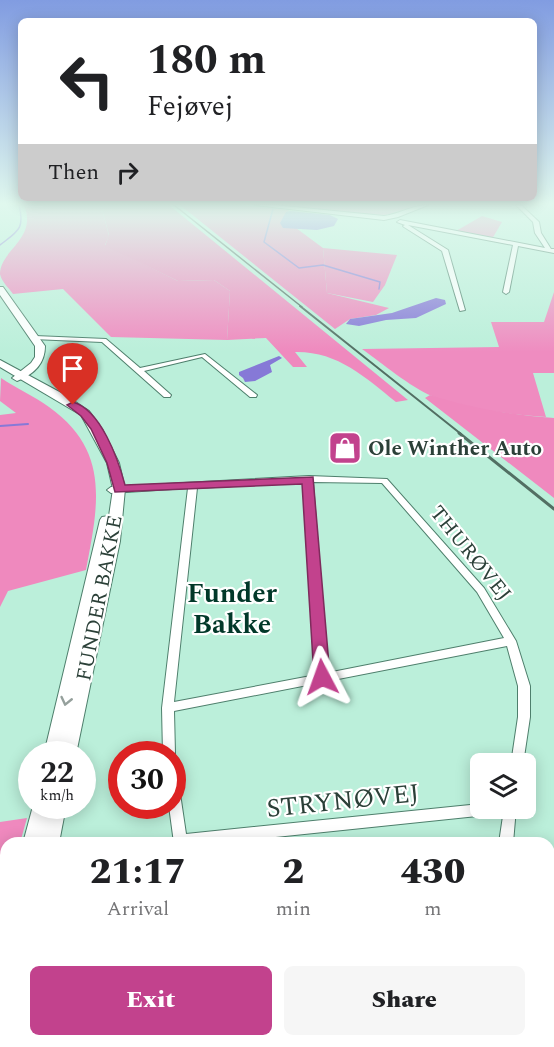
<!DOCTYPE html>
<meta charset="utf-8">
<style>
:root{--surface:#fff;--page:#f6f6f6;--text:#202124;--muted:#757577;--accent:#c2428d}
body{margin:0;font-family:Spectral,serif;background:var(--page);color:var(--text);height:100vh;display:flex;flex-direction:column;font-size:22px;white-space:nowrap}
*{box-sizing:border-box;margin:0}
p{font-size:20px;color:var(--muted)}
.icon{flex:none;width:33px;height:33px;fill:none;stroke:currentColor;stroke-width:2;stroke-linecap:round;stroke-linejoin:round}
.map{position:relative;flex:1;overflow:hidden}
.details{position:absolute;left:0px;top:837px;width:555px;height:210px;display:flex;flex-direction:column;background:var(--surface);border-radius:18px 18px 0 0;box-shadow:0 3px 15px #0003}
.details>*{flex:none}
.hud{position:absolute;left:18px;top:18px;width:519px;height:183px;border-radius:9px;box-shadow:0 3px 15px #0003;background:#fff;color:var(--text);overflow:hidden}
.fabs{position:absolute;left:470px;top:753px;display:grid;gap:12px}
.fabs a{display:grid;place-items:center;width:66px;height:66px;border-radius:9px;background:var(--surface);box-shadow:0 3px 15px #0003;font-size:30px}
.speed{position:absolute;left:18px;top:741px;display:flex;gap:12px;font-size:30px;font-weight:700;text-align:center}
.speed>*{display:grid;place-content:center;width:78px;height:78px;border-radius:50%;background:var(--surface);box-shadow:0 3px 15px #0003;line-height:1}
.speed small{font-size:15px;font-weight:400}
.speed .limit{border:9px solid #d22;background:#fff;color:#111}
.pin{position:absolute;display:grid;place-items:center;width:51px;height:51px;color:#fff;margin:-62px -26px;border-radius:50% 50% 50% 0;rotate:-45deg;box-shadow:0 0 6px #0007}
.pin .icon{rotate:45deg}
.me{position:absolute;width:66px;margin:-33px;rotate:356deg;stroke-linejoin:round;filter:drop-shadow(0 0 4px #0008)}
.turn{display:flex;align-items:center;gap:21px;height:126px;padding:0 30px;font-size:27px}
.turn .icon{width:78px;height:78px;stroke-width:2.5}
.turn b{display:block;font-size:42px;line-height:51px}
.then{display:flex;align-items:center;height:57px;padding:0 30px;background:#0003;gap:12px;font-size:22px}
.eta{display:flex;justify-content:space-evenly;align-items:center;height:102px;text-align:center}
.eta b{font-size:36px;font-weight:800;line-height:42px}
.cta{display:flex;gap:12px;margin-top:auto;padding:12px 30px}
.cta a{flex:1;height:69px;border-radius:9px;background:var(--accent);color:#fff;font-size:24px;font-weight:800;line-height:69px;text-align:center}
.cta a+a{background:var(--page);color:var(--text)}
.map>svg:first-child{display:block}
</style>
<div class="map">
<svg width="554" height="1047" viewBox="0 0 554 1047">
<rect width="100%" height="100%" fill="#bbefda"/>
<!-- green -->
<g fill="#ef8cc0">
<path d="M24,205H101L109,236L105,245L178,281L214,280L230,291L227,340L111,337L63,289L13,294C9,288 1,281 0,274C0,250 38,239 24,205Z"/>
<path d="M276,205H418L383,216Z"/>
<path d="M323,248L397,255L385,285L373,302L327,293Z"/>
<path d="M554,292V373H533L546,417C509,414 466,410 432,396C410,387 382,363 362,349L499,347L491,322H544Z"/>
</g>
<!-- forest -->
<g fill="#ef89be">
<path d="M101,205H169L408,400L396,402C365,377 337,351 295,352L307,367H293L266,338L227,340L230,291L214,280L178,281L105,246L109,235Z"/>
<path d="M180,205H238L289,210L282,227L296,228L323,248L327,293L389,308L376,315L350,319L335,329Z"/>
<path d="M482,216L502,222L492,239L456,231Z"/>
<path d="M1,378C16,388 34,396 49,407C111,451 98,506 86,570L8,591L0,607V415L16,413L0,401Z"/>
<path d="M430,395C470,408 512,415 554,418V498L425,398Z"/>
<path d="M27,818L20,843H6V894L0,915V822Z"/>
</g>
<!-- water -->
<g fill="#8679d7">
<path d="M291,211L330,215L338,219L334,226L317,230L283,228L280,223L286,212Z"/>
<path d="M436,298L445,300L446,304L416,318L386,320L359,326L346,324L350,319L392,313Z"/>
<path d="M279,356L282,358L270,365L272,372L255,381L245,382L243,378L239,375V372Z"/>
</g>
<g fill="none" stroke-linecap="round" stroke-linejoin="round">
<!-- stream-far1 -->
<g stroke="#8679d7" stroke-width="1.5">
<path d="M273,209L264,242L299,268L323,265L380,282L379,289"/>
<path d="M0,245C18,231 25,229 19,205"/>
</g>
<!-- stream -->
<path stroke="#8679d7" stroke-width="2" d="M0,426L28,424"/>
<!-- minor casing -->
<g stroke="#4e7f6c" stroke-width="2">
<g id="minor">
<path d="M255,205H274L384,216C399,214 413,205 428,205L398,217L384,220Z"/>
<path d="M516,205H521L539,222L541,233L551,249H554V253L518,246L509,292L506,294L503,292L513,245L408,225L448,250L465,310L460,311L442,251L404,227L403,226L405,225L397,222L400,220L545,248L535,233L533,222Z"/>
<path d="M35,336L106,339L140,368L205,354L257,395L256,397H250L202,357L144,371L171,395L170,397H164L102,342L33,339V337Z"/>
<path d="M309,476L387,479L484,588L516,641L530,686V717L523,764H511L518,717V686L507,646L174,711L175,754L172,758V754H163L162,708L188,488L111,493L107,490L111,487ZM305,482L316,675L174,702L197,488ZM313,482L382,483L477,592L504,638L327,673Z"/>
<path d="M172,775L176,776L178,780L186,834L480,804V808H516L513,843H499L503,816L487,815L219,843H174L169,806H172Z"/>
<path d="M549,941L554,942V956L549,955Z"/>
<path d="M118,1041H135L138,1047H121Z"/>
<path d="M240,1041H284L288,1047H238Z"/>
<path d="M473,1041H489L490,1047H474Z"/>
</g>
</g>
<!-- tertiary casing -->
<g stroke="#4e7f6c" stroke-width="2">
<path id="tertiary" d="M0,287H3L45,346C45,364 33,375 17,381L12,378L31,363L35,357V346L0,295Z"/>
</g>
<!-- secondary casing -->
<g stroke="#4e7f6c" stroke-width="2">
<g id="secondary">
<path d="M0,360L65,395L89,411L102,429L119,463L125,489L120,541L76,754H44L100,520L102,517L109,516L113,489L107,463L81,415L0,367Z"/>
<path d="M33,806H66L59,843H23Z"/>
<path d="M6,949V995L0,997V952Z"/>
<path d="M6,1030V1041H20L18,1047H0V1033Z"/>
</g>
</g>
<!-- minor -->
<use href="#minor" fill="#fff" fill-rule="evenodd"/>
<!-- tertiary -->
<use href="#tertiary" fill="#fff" fill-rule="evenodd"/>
<!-- secondary -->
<use href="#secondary" fill="#fff" fill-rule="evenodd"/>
<!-- rail-far2 -->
<path stroke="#526f63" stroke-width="1.5" d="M174,205L302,307"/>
<!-- rail-far1 -->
<path stroke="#526f63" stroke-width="2" d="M300,306L461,434"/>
<!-- rail -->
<path stroke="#526f63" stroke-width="3" d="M459,433L554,509"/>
</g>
<!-- one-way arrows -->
<defs><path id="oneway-chevron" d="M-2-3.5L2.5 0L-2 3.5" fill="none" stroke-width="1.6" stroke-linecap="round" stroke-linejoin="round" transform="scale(1.5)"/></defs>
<use stroke="#95a09c" href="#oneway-chevron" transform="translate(66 701) rotate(103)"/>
<!-- sky -->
<linearGradient id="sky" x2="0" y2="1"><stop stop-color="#819ce1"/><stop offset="0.58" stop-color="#e0f8ee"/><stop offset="1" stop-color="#e0f8ee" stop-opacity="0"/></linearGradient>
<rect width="554" height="352" fill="url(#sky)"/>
<!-- route -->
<path fill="#c2428d" stroke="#7e2b5c" stroke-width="1.5" d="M73,402C101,410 118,459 125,485L313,477L330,677L328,682L322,684L316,682L314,677L302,484L115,492L107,463L91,429L81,416L67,405Z"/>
<!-- icons -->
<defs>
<g id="shop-square" transform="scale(1.725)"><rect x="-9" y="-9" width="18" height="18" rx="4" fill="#c2428d" stroke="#fff"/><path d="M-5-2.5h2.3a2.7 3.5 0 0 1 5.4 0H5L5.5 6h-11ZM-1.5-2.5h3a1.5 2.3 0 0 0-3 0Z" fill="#fff"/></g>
</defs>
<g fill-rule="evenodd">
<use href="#shop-square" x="345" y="448"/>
</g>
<g text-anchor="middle" stroke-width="4.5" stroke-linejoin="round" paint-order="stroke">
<!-- poi labels -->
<g font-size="21" font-weight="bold" fill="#2b4038" stroke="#fff" text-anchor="start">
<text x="368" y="455">Ole Winther Auto</text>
</g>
<!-- street labels -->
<g font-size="21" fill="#2b4038" stroke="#fff">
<text transform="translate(471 553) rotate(51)" y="7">THURØVEJ</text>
<text transform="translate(99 598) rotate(-79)" y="7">FUNDER BAKKE</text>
</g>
<!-- near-street labels -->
<g font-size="26" fill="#2b4038" stroke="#fff">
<text transform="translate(343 800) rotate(-6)" y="9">STRYNØVEJ</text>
</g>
<!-- district labels -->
<g font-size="27" font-weight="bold" fill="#013829" stroke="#fff">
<text x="232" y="602">Funder<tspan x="232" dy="31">Bakke</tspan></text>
</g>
</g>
</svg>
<div class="fabs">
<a><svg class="icon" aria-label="layers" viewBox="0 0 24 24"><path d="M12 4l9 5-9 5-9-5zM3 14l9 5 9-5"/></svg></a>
</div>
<div class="speed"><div>22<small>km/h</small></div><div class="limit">30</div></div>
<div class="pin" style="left:73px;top:405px;background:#d93025"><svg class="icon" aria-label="arrive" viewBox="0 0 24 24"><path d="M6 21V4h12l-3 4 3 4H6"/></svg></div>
<svg class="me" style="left:322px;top:677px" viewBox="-20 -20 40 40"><path d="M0-17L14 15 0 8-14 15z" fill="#c2428d" stroke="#fff" stroke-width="4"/></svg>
<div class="hud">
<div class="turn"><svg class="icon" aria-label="left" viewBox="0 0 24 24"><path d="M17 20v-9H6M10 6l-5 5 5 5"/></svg><div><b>180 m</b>Fejøvej</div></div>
<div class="then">Then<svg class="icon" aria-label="right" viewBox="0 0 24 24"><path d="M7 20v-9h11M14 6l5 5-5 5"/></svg></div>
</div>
<section class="details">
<div class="eta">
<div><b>21:17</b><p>Arrival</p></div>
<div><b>2</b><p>min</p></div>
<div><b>430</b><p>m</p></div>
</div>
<div class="cta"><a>Exit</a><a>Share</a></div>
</section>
</div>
